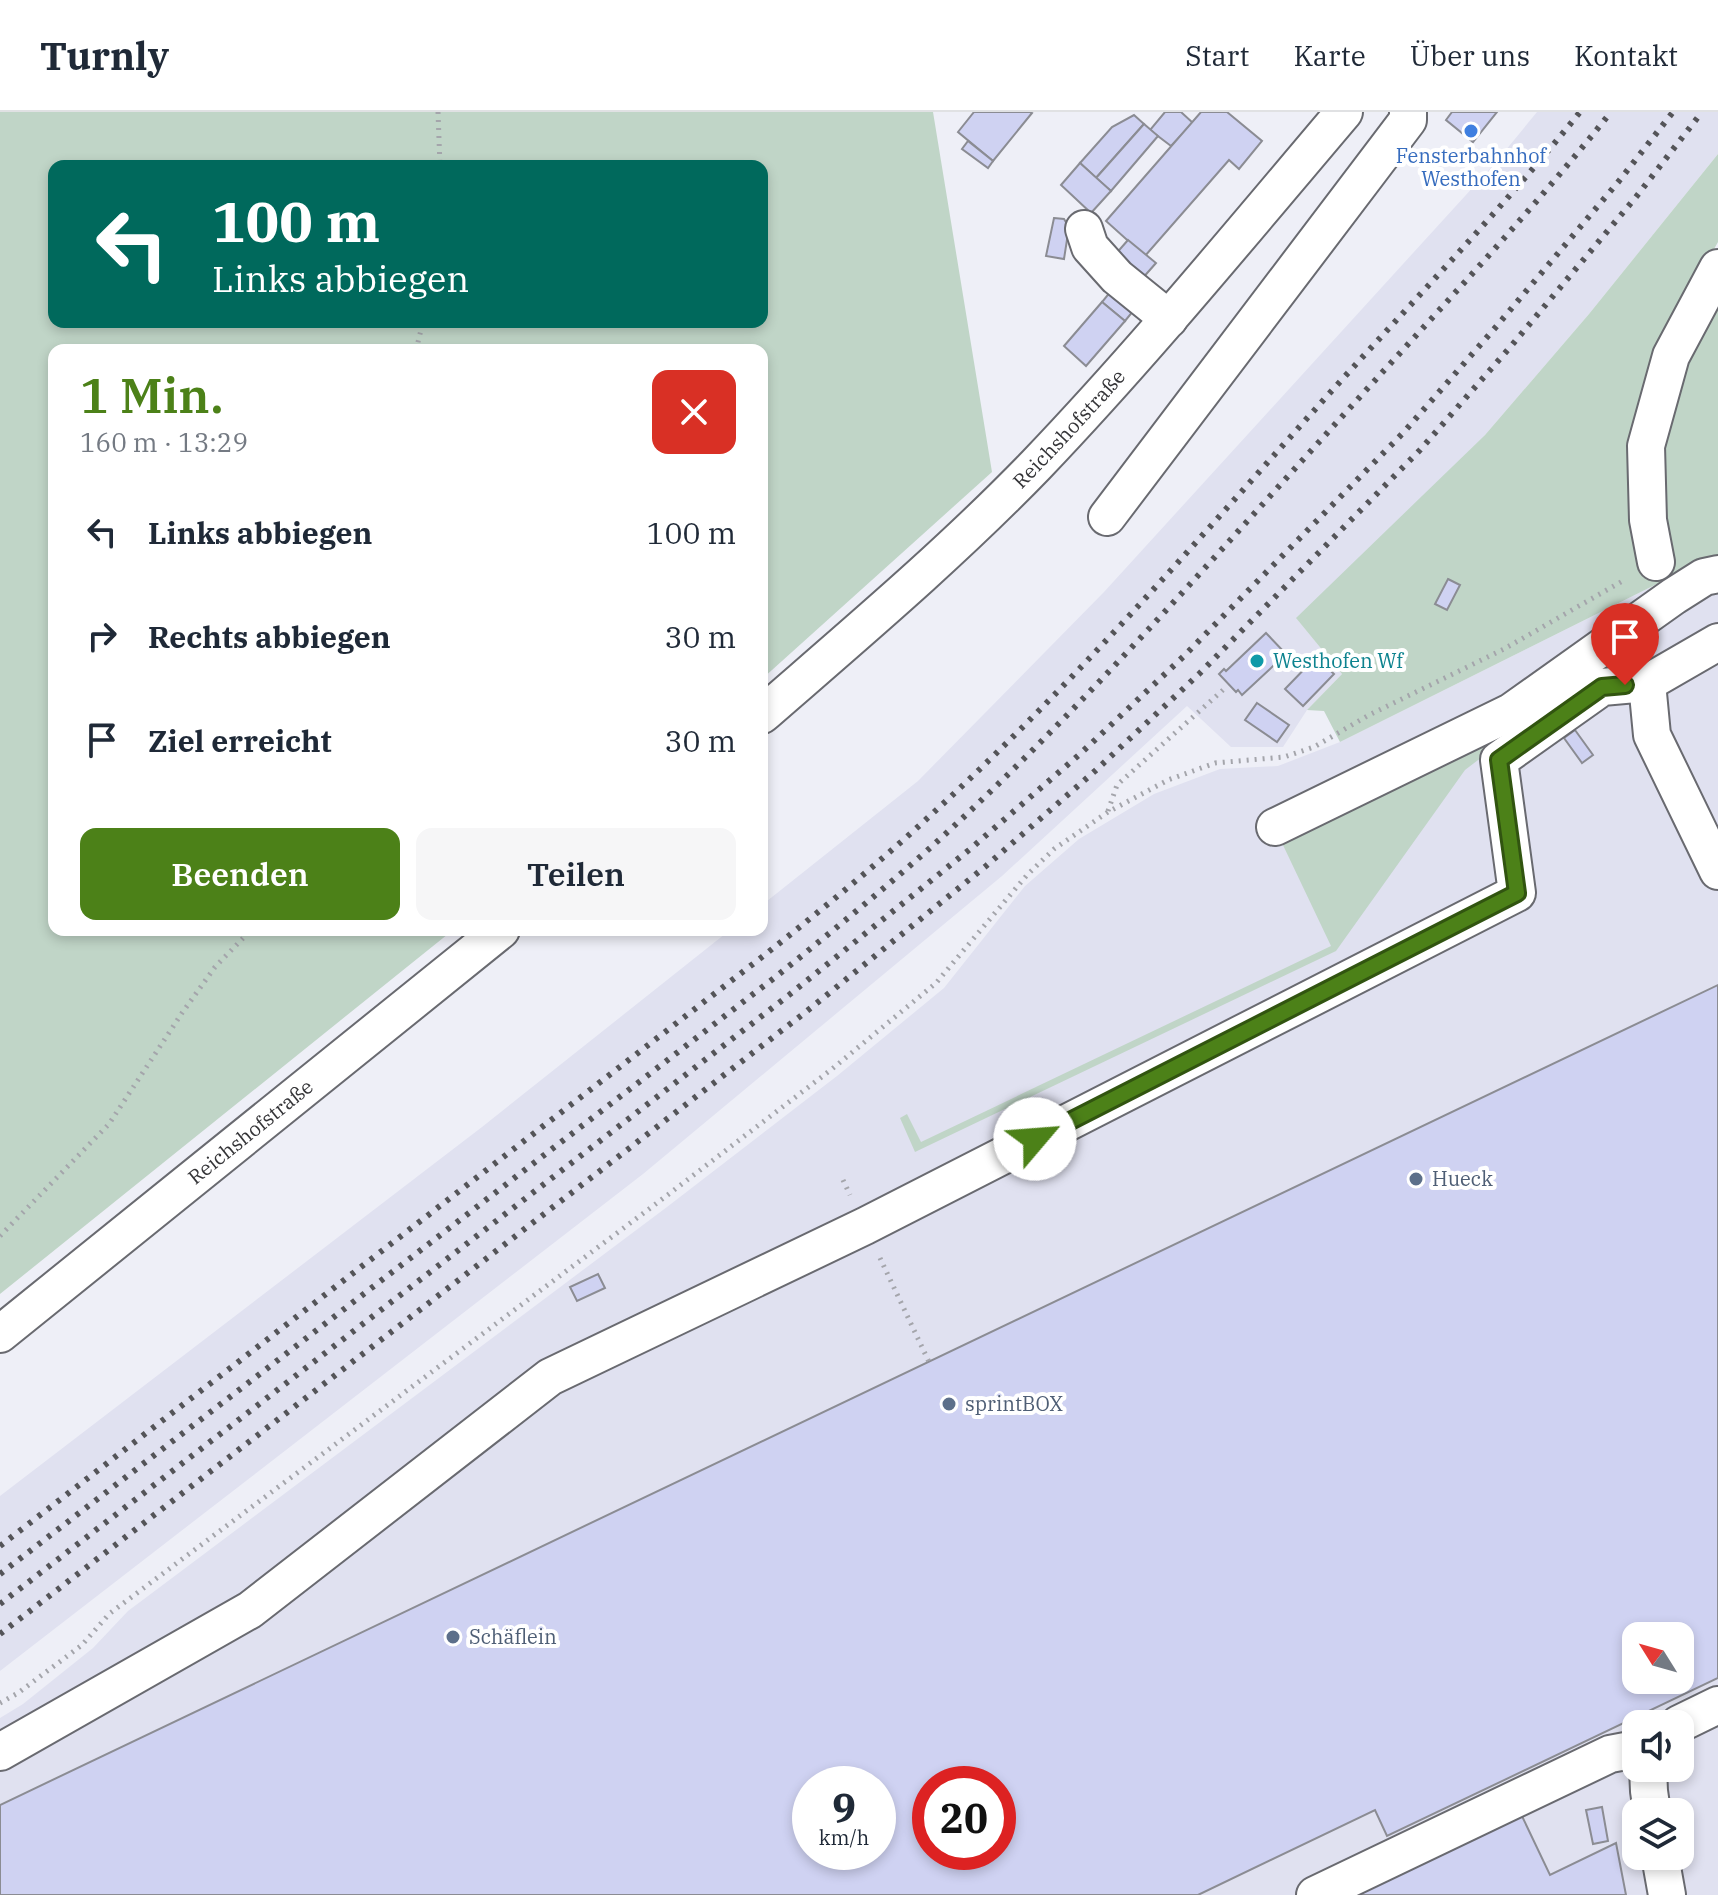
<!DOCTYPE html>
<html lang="de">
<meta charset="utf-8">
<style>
:root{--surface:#fff;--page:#f6f6f7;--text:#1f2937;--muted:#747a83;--line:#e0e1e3;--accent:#4c8118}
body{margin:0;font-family:"IBM Plex Serif",serif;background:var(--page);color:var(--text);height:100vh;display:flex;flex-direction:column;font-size:30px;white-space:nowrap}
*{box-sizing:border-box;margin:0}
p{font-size:26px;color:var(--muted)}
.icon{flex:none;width:44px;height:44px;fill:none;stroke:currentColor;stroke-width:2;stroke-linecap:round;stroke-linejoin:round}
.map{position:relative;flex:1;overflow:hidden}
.side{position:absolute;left:48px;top:232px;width:720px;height:592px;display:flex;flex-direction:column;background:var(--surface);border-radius:16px;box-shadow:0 4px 12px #0003}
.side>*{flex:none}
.top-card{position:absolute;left:48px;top:48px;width:720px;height:168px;border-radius:16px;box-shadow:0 4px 12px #0003;background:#00695c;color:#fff;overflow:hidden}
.needle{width:52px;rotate:307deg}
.tools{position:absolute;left:1622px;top:1510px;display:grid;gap:16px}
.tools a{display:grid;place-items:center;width:72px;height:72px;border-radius:16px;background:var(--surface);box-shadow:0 4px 12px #0003;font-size:40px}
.speed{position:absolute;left:792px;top:1654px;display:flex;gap:16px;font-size:40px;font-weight:700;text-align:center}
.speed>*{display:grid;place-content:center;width:104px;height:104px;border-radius:50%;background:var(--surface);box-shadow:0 4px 12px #0003;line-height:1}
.speed small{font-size:20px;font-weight:400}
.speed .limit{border:12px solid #d22;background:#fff;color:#111}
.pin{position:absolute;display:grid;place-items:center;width:68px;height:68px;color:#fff;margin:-82px -34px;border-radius:50% 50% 50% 0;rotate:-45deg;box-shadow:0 0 8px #0007}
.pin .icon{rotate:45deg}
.me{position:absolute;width:88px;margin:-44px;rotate:63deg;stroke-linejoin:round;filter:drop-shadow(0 0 6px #0008)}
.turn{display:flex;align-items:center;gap:28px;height:168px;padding:0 32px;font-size:36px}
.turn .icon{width:104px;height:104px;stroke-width:2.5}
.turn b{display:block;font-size:56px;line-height:68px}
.round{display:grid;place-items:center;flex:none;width:84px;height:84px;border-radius:16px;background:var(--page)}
.head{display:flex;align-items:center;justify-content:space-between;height:136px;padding:0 32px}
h1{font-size:48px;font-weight:600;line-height:60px;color:var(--accent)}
.action{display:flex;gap:16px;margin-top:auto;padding:16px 32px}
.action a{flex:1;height:92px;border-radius:16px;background:var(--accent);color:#fff;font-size:32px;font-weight:600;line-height:92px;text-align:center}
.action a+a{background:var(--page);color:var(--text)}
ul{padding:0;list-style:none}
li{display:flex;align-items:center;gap:24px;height:104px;padding:0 32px}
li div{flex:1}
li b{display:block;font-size:30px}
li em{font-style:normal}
header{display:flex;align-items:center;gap:48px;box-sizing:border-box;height:112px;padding:0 40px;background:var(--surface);border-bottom:2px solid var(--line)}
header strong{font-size:38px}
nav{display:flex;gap:44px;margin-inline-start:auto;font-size:28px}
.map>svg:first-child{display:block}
</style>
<header>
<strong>Turnly</strong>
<nav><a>Start</a><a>Karte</a><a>Über uns</a><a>Kontakt</a></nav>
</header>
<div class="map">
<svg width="1718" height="1783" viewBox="0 0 1718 1783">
<rect width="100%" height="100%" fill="#eeeff7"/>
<!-- built -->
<g fill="#e0e1f0" fill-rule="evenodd">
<path d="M1537,0H1718V42L1589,202L1485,323L1297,507L1342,562L1307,598L1283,635H1231L1187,594L1002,764L643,1062L0,1559V1384L482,1015L730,818H762V793L918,669L1104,480L1496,50Z"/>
<path d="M1715,443L1718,444V1783H0V1606L23,1592L93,1536L128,1499L667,1095L837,964L944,876L1025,774L1079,727L1154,682L1220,657L1278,654L1340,630ZM1636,1524H1680V1568H1636ZM1636,1612H1680V1656H1636ZM810,1672H878V1740H810ZM930,1672H998V1740H930ZM1636,1700H1680V1744H1636Z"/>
</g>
<!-- green -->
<g fill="#c0d5c7" fill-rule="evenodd">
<path d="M0,0H933L992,360L762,567V238H54V818H453L0,1182ZM54,54H762V210H54Z"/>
<path d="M1718,42V130L1686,187L1678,268L1718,183V444L1715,443L1340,630L1324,599L1307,598L1342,562L1296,506L1485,323L1589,202Z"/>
<path d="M1520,616L1465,658L1336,839L915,1040L900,1006L907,1002L921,1030L1331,834L1282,731Z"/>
</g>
<!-- building -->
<g fill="#cfd2f2" stroke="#8b8c93" stroke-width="2" fill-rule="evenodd">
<path d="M974,0H1030L1032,1L993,49L958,20Z"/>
<path d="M1165,0H1181L1193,11L1171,34L1150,18Z"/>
<path d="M1201,0H1227L1262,29L1239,57L1229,48L1145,144L1106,109Z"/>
<path d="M1452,0H1497L1473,30L1446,8Z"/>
<path d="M1134,3L1144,12L1096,66L1080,51L1112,15Z"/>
<path d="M1144,12L1158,24L1111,79L1096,66Z"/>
<path d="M968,29L993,49L988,56L962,37Z"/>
<path d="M1080,51L1111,79L1091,101L1061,73Z"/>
<path d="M1054,106L1064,107L1069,115L1064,147L1046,144Z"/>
<path d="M1128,128L1156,151L1141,168L1114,144Z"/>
<path d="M1111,179L1134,198L1125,209L1102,190Z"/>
<path d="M1102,190L1125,209L1086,254L1064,234Z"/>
<path d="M1448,467L1460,473L1447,498L1435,492Z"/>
<path d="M1266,521L1286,542L1242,583L1238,578L1236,580L1219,562L1224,557L1226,559Z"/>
<path d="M1316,545L1334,562L1303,594L1285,577Z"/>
<path d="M1257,591L1289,613L1277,630L1245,608Z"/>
<path d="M1575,618L1593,643L1582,651L1564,626Z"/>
<path d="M1718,873V1566L1387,1724L1375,1698L1198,1783H0V1693ZM1636,1524H1680V1568H1636ZM810,1672H878V1740H810ZM930,1672H998V1740H930Z"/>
<path d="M598,1162L605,1176L577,1189L570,1175Z"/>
<path d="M1602,1695L1608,1729L1593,1732L1586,1698Z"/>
<path d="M1521,1702L1550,1763L1616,1731L1626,1783H1353Z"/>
</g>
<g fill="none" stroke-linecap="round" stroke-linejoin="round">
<!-- minor casing -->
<g stroke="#696a70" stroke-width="40">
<g id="minor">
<path d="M1084,117L1090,135L1117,165L1169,207"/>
<path d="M1107,405L1408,8V0"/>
<path d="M1656,450L1648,408L1646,334L1671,244L1718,156"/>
<path d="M1718,530L1647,571L1652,623L1718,759"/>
<path id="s1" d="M762,603C855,522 950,442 1036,353C1144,240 1243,119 1344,0"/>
<path d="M1275,715L1511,600L1674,484L1704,465L1718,462"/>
<path id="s2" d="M0,1222L501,818"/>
<path d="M1679,1612L1718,1593"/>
<path d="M0,1640L250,1498L550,1265L865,1114L1517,781L1499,648L1602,575L1647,571"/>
<path d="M1648,1656L1649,1679L1652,1700"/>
<path d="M1660,1744L1667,1783"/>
<path d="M1315,1783L1610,1642L1636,1637"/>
</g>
</g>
<!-- path -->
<g stroke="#a4a5ab" stroke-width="5" stroke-dasharray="2 6" stroke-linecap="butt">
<path d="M438,0L440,54"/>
<path d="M416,238L423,210"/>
<path d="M1108,699L1117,673L1223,578"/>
<path d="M843,1068L850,1083"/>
<path d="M0,1124L109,1012L182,901L215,855L251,818"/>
<path d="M880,1146L929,1250"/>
<path d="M0,1591L18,1581L82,1533L109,1502L661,1088L832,957L936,871L1027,763L1054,737L1108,700L1168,668L1215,651L1284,645L1314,635L1369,603L1504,537L1626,467"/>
</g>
<!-- minor -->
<use href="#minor" stroke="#fff" stroke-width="36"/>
<!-- rail -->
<g stroke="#545458" stroke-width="6" stroke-dasharray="4 8" stroke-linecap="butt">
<path d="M0,1434L762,845C820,799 878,752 933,701C1071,575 1194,432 1319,293C1406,196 1498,102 1580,0"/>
<path d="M0,1462L778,863C837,815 897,767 953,715C1083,594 1200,461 1319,330C1417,221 1519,115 1611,0"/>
<path d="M0,1492L789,883L969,738L1080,642L1183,545L1404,320L1495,216L1619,69L1673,0"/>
<path d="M0,1522L807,899L986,754L1095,659L1199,562L1420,338L1512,233L1636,85L1702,0"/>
</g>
</g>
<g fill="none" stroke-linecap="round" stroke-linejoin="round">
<!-- route casing -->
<g stroke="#315410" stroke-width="20">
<path id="route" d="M1035,1027L1517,781L1499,648L1602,575L1625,573"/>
</g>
<!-- route -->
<use href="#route" stroke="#4c8118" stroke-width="14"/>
</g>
<!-- markers -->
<circle fill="#3f7fe0" stroke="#fff" stroke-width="3" cx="1471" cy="19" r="8"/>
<circle fill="#0f9aa8" stroke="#fff" stroke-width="3" cx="1257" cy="549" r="8"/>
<g fill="#5c6f8a" stroke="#fff" stroke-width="3">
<circle cx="1416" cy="1067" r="8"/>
<circle cx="949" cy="1292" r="8"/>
<circle cx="453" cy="1525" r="8"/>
</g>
<g text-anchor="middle" stroke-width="8" stroke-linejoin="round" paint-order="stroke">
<!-- shop labels -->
<g font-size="20" fill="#366cbe" stroke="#fff">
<text x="1471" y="51">Fensterbahnhof<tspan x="1471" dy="23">Westhofen</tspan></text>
</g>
<!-- street labels -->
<g font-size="20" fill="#353538" stroke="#fff">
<text dy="7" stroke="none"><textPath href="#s1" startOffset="420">Reichshofstraße</textPath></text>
<text dy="7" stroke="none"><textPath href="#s2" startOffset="322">Reichshofstraße</textPath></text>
</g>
<!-- culture labels -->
<g font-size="20" fill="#0d838f" stroke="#fff" text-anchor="start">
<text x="1273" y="556">Westhofen Wf</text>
</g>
<!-- service labels -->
<g font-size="20" fill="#4e5e75" stroke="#fff" text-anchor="start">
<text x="1432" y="1074">Hueck</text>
<text x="965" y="1299">sprintBOX</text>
<text x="469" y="1532">Schäflein</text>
</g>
</g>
</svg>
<div class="tools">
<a><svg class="needle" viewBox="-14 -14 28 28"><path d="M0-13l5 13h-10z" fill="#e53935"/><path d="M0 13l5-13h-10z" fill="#747a83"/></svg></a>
<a><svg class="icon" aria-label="sound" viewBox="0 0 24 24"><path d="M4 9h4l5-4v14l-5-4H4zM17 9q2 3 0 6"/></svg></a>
<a><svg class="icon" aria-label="layers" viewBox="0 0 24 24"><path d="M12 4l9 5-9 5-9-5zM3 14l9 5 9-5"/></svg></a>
</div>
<div class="speed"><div>9<small>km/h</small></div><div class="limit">20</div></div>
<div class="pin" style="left:1625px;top:573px;background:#d93025"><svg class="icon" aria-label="arrive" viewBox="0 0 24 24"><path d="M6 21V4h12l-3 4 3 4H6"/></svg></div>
<svg class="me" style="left:1035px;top:1027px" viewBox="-20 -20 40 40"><circle r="19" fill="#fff"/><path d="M0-13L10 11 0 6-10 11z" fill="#4c8118"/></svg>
<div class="top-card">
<div class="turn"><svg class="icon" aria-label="left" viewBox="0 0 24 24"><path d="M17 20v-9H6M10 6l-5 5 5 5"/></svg><div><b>100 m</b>Links abbiegen</div></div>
</div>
<section class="side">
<div class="head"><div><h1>1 Min.</h1><p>160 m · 13:29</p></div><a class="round" style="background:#d93025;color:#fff"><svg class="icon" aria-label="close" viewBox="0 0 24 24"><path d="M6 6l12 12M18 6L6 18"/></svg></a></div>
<ul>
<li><svg class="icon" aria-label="left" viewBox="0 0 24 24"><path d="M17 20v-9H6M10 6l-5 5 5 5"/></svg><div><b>Links abbiegen</b></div><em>100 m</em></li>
<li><svg class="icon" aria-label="right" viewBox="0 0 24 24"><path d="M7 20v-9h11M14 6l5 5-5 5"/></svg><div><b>Rechts abbiegen</b></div><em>30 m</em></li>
<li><svg class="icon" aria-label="arrive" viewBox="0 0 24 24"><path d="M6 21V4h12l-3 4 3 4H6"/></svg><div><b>Ziel erreicht</b></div><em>30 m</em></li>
</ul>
<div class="action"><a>Beenden</a><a>Teilen</a></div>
</section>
</div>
